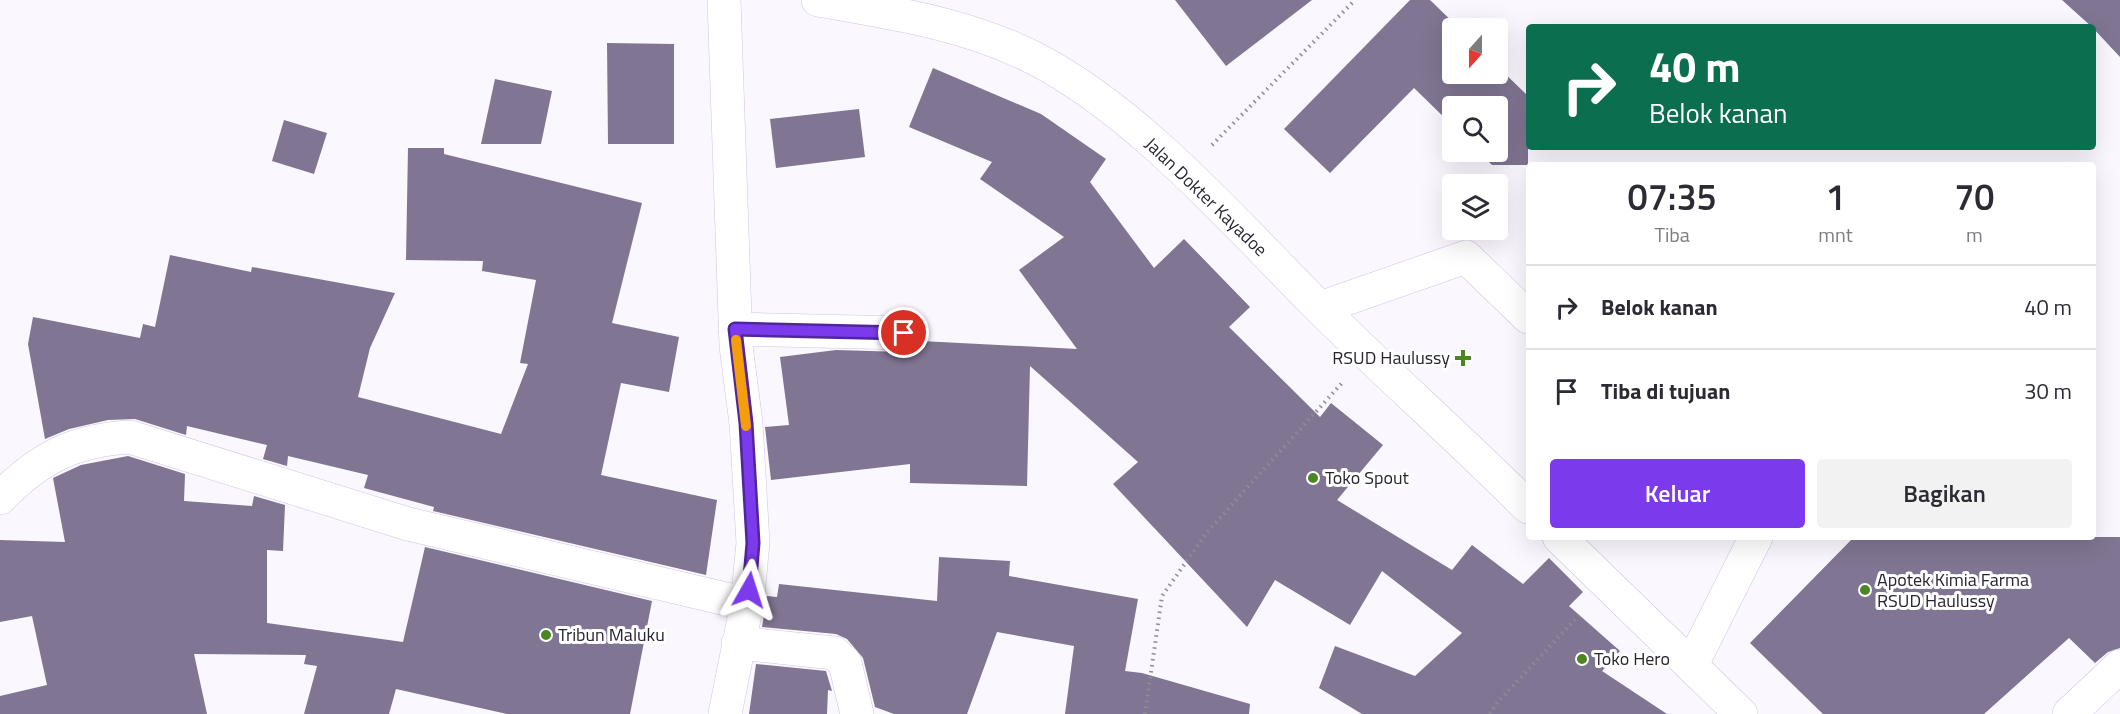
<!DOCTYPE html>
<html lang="id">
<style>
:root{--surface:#fff;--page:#f2f2f3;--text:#2b2b33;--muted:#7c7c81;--line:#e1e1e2;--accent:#7c3aed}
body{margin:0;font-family:"Titillium Web",sans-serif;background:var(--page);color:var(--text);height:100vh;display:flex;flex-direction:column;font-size:22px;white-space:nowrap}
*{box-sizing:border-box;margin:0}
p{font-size:20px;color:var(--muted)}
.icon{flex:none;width:33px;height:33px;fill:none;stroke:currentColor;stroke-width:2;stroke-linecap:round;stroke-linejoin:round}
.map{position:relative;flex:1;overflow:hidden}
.panel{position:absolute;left:1526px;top:162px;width:570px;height:378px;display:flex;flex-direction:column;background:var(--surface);border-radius:6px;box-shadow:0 6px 24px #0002}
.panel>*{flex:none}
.hud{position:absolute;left:1526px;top:24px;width:570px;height:126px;border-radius:6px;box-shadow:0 6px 24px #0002;background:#0b6e4f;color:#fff;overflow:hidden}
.needle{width:39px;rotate:201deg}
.buttons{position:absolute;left:1442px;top:18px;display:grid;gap:12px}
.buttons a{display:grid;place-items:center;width:66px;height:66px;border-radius:6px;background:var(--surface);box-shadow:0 6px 24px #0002;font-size:30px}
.pin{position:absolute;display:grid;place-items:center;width:51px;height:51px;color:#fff;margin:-26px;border:3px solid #fff;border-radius:50%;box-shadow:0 2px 6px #0007}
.me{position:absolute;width:66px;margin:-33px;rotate:6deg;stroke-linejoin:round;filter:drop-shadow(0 0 4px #0008)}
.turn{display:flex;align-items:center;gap:21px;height:126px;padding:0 24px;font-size:27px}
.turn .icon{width:78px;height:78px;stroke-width:2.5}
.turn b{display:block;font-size:42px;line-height:51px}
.eta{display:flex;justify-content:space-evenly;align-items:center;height:102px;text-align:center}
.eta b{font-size:36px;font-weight:600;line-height:42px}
.button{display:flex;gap:12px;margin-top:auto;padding:12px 24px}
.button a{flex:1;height:69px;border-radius:6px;background:var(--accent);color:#fff;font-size:24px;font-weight:600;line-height:69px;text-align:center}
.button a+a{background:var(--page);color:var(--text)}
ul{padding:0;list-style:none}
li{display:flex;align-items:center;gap:18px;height:84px;padding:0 24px;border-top:2px solid var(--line)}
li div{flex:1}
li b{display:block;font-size:22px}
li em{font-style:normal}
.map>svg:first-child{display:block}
</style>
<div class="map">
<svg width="2120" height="714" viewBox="0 0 2120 714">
<rect width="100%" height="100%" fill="#faf7fe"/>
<!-- building -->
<g fill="#807592">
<path d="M1175,0H1312L1226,66Z"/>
<path d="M1410,0H1430L1459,28H1452V74H1497V66L1528,96V165H1492L1479,152H1497V106H1452V125L1414,88L1330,173L1284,129Z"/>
<path d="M2062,0H2120V57L2092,27Z"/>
<path d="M607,43L674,44V144H608Z"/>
<path d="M933,68L1041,114L1106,159L1090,182L1154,268L1184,239L1250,307L1229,327L1320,417L1331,403L1383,445L1337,500L1452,570L1472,545L1523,584L1549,558L1583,592L1569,606L1620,651L1602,671L1667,714H1362L1319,688L1335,646L1415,676L1462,633L1382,571L1350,625L1275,580L1247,627L1113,484L1138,462L1030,366L1027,486L910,483V464L771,480L765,427L789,425L780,357L836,350L904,352L913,349L921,341L1077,349L1019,270L1064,237L980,179L992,162L909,127Z"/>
<path d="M495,79L552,91L541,144H481Z"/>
<path d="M859,109L865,157L776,168L770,119Z"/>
<path d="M284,120L327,133L314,174L272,161Z"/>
<path d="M408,148H444V154L642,203L612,323L679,337L669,392L621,383L601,475L717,500L706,575L433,511L434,507L364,488L368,475L288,456L287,466L263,459L267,445L187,426L186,435L135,419L108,420L69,429L45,439L28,344L33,317L140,338L143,324L155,327L170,255L251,272L252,267L395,293L370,348L358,397L501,434L528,364L520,363L536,280L482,271L483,261L406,260Z"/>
<path d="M128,456L185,474L184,501L252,506L254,496L285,505L283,551L267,550V623L403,642L425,547L652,601L630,714H507L396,689L389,714H304L317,666L304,664L306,655L194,654L207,714H0V696L47,685L32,616L0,622V540L65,542L53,478L81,465Z"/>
<path d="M1854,537H2120V648L2108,652L2095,663L2069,638L1984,714H1823L1750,643Z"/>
<path d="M939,557L1010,561L1009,576L1138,599L1125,671L1142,673L1250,704L1249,714H1065L1074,646L997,632L967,714H894L875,707L863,658L847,639L836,634L762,627L767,596L777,597L779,584L937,601Z"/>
<path d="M756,664L826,671L832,691L828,690L827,714H749Z"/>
</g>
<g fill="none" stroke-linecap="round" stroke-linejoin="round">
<!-- minor casing -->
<g stroke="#d0c5e5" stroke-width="34">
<g id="minor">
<path d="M724,0L736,346L746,423L753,543L747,604L725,714"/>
<path d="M818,0C892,13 964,23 1032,57C1137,110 1232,220 1315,303C1385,373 1459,438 1528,507"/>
<path d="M1320,308L1466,257L1528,317"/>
<path d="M735,329L904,333"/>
<path d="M0,498C39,458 74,440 130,437L408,524L747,604"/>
<path d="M1559,537L1741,714"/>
<path d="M738,643L834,653L845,663L857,714"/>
<path d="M1692,664L1756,537"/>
<path d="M2069,714L2120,666"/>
</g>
</g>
<!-- path -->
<g stroke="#908c96" stroke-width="4" stroke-dasharray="1.5 4.5" stroke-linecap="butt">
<path d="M1212,145L1355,0"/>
<path d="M1145,714L1162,596L1208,531L1342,383"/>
<path d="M1490,714L1496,704L1582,612"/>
</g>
<!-- minor -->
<use href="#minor" stroke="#fff" stroke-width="33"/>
</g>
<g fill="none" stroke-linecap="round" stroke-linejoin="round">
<!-- route casing -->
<g stroke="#51269a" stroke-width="15">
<path id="route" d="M749,590L753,543L746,423L735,329L904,333"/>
</g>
<!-- route -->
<use href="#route" stroke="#7c3aed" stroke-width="10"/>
<!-- slow -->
<path stroke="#f59e0b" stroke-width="10" d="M736,340L746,426"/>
</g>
<!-- markers -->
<g fill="#4c8623" stroke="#fff" stroke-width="2">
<path d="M1460 349h6v6h6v6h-6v6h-6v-6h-6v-6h6z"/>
<circle cx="1313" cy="478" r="6"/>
<circle cx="1865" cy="590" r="6"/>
<circle cx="546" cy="635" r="6"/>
<circle cx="1582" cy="659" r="6"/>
</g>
<g text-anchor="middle" stroke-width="6" stroke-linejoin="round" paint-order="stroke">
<!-- street labels -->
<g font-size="18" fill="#292430" stroke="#fff">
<text transform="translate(1206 197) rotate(44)" y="6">Jalan Dokter Kayadoe</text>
</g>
<!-- poi labels -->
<g font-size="18" fill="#292430" stroke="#fff" text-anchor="start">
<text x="1450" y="364" text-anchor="end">RSUD Haulussy</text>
<text x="1325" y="484">Toko Spout</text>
<text x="1877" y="586">Apotek Kimia Farma<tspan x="1877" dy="21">RSUD Haulussy</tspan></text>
<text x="558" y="641">Tribun Maluku</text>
<text x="1594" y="665">Toko Hero</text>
</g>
</g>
</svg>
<div class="buttons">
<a><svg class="needle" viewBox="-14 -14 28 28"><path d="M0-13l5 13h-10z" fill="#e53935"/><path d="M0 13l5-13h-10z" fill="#7c7c81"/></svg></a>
<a><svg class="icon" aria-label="search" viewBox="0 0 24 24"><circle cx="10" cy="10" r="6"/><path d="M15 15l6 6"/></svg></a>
<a><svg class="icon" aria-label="layers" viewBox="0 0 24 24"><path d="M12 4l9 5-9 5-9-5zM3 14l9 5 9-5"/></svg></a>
</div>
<div class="pin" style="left:904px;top:333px;background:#d93025"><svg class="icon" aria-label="arrive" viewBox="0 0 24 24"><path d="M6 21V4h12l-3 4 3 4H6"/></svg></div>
<svg class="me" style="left:749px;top:590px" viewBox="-20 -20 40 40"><path d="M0-17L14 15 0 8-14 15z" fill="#7c3aed" stroke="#fff" stroke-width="4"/></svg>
<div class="hud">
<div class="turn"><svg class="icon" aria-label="right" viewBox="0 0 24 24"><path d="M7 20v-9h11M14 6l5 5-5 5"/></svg><div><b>40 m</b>Belok kanan</div></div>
</div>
<section class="panel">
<div class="eta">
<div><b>07:35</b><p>Tiba</p></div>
<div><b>1</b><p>mnt</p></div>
<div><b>70</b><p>m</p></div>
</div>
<ul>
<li><svg class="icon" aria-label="right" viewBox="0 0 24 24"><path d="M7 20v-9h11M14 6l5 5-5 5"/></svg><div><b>Belok kanan</b></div><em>40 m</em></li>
<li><svg class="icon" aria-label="arrive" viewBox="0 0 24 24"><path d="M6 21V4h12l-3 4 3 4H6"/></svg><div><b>Tiba di tujuan</b></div><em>30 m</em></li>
</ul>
<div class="button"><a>Keluar</a><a>Bagikan</a></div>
</section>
</div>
